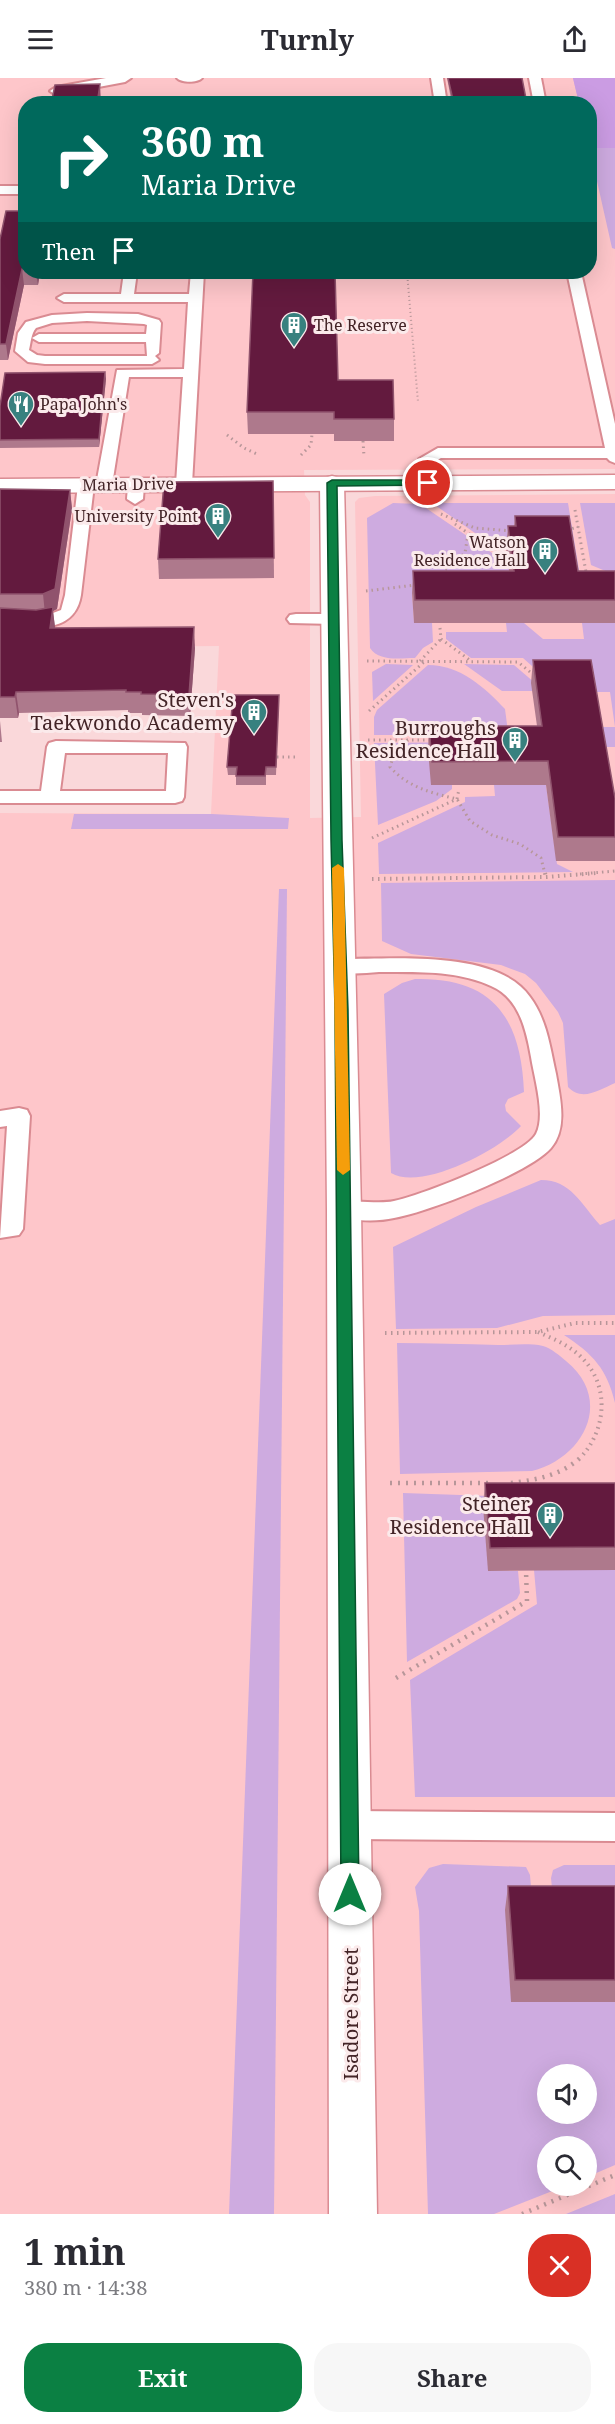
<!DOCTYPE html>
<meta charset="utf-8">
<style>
:root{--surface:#fff;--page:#f7f7f7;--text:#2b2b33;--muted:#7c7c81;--accent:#0b8043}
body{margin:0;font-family:"Noto Serif",serif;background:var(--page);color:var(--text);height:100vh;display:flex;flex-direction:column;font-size:22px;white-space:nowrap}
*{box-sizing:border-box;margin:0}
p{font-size:20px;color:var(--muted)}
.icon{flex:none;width:33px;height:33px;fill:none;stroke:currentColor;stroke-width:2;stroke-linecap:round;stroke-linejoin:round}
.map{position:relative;height:2136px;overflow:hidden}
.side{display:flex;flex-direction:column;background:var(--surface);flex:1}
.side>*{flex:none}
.banner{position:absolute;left:18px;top:18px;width:579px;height:183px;border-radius:24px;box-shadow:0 6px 24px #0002;background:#00695c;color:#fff;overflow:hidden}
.tools{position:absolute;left:537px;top:1986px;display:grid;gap:12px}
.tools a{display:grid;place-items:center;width:60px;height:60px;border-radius:50%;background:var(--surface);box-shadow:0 6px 24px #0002;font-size:30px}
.pin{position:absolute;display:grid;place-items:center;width:51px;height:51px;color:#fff;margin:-26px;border:3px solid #fff;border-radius:50%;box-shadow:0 2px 6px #0007}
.me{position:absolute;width:66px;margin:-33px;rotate:0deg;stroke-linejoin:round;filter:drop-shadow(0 0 4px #0008)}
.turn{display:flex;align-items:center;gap:21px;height:126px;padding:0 24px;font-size:27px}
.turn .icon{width:78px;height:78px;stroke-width:2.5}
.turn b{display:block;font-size:42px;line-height:51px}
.then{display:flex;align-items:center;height:57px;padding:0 24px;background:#0003;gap:12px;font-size:22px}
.round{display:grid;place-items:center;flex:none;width:63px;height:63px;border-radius:24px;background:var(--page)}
.headline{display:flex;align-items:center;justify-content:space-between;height:102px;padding:0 24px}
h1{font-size:36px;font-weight:700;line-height:45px}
.cta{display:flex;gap:12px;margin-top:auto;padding:12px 24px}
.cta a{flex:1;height:69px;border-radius:24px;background:var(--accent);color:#fff;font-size:24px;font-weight:700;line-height:69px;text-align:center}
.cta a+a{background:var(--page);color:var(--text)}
header{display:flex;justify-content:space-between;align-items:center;height:78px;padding:0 24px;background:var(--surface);font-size:27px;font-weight:700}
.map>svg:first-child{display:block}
</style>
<header><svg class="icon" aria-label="menu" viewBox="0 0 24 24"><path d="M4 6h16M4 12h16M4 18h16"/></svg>Turnly<svg class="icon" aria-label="share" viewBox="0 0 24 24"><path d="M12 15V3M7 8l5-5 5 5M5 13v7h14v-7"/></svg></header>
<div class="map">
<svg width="615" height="2136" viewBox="0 0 615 2136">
<rect width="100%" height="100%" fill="#fad8da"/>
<!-- built -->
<path fill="#fec6ca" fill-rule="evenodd" d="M0,0H615V391L304,392L305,417L310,424V740L361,739L355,424L359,420L375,418L615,416V2136H0V735L211,736L219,568L0,570ZM26,26H590V194H26ZM548,1996H586V2036H548ZM548,2068H586V2108H548Z"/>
<!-- green -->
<g fill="#ceabe0" fill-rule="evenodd">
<path d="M573,0H615V171L612,170L590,72V26L579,25Z"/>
<path d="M393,425L420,426L495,477L515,478L520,515H412L414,544L432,545L433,564L423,570L415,580C401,580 379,584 370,570L367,440Z"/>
<path d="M432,425H568L583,516L514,470L495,469Z"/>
<path d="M580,425H615V497L591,487Z"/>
<path d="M506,545H524L543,561H584L582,545H615V669H599L596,649H615L610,614H590L551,605L523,580H471L446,561V554H507Z"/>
<path d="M386,586L413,587L373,623L372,594Z"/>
<path d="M464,586L514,587L535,605L532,613H502Z"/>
<path d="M428,587C460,587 484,609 505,631L508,654L500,657H374V639L377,632Z"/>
<path d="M484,664L431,707H452V711L436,723L378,747L374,665Z"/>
<path d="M494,707H546L557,786L573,794L379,796L378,765L465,724V719L495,718Z"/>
<path d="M74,736H212L289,740L288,751H71Z"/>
<path d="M615,802V1005C599,1012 582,1024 568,1009L563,945L558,934L536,905L525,896L501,887L411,876L382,863L381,805Z"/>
<path d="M279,811H287L274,2136H229Z"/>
<path d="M415,901C493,899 521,940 524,1014L508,1021L505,1027L506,1033L521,1048C499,1072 422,1113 391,1095L384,916L402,905Z"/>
<path d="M541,1102C571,1102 581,1126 600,1147L615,1141V1237L543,1238L497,1250L396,1251L393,1169L476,1129Z"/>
<path d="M564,1257H615V1325C607,1291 593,1276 564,1257Z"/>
<path d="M397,1265C430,1265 464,1266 498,1267C512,1267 529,1265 543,1268C551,1270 560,1278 566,1283C614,1322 584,1380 532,1393L400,1396Z"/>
<path d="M403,1415L489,1418L488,1492L518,1493L520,1515L517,1521L407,1584Z"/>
<path d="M534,1492H615V1719H415L410,1602L537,1526Z"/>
<path d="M443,1786L526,1789L530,1797L533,1832L615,1924V2087L587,2099L586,2068H548V2108H565L494,2136H428L419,1833L415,1809L429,1790ZM548,1996H586V2036H548Z"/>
<path d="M564,1787H615V1832H554L551,1800L553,1792Z"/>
<path d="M615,2116V2136H566Z"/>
</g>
<!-- forest -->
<path fill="#cb9ce3" d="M573,0H615V70H590V26L579,25Z"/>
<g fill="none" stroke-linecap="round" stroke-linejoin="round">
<!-- service casing -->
<g stroke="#da8b92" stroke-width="4">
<g id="service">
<path d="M106,0H131L125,4L56,17L50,13L56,9Z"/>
<path d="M177,0H202C197,5 182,5 177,0Z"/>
<path d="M431,0H443L447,26H435Z"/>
<path d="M529,0H541L546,26H534Z"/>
<rect x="0" y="108" width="26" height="8"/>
<path d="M124,194H137L134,216H189L191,194H204L192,406L190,409L184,411L176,406L183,299H129L112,407L104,412L96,407L117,292L184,291L188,224H64L57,220L64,216H121Z"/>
<path d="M567,194H581L615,346V385L610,383L607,380H441L435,383L436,405L428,410L422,408L420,405L419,381L438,370H605Z"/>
<path d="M87,235L138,236L159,242L161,245L159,275L155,278L159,282L152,286H45L28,284L15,273L18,255L26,244L52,237ZM87,243L144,246L147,247L146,256H39L32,260L39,264H146L147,278H45L37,277L29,272C31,264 31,256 36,250L52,245Z"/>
<path d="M86,402L94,407L81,517C75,557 31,550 0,549V539L45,538L61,532L65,517L78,407Z"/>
<path d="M136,402L144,407L143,421L135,426L127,421L128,407Z"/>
<path d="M296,536H334L340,537L343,541L340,545L334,546L290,545L287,541L290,537Z"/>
<path d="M56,663L185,665L187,669L184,719L182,723L175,725H0V713H41L47,669L49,665ZM65,675H168L166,713H60Z"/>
<path d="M341,881C393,881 497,871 530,919C547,942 550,969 556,996C560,1019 568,1050 551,1070C529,1095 428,1134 394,1140C377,1144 353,1143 336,1138L332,1132L336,1126C355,1120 375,1127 394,1123C420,1118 525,1077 536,1056C546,1037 534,999 531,979C526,951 519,920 491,908C457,892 415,894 379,894C364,895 348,897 334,893L331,888L334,883Z"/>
<path d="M19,1030L27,1032L30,1038L23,1151L19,1157L0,1160L7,1048L0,1049V1033Z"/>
<path d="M350,1733L615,1735V1763L350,1761L340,1757L335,1747L340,1737Z"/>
</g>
</g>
<!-- minor casing -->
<g stroke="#da8b92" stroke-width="3">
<path id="minor" d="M332,398L340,400L344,405L361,1132L377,2136H329L327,1132L320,405L324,400Z"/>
</g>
<!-- tertiary casing -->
<g stroke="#da8b92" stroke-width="3">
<path id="tertiary" d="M615,397V411L0,415V401Z"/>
</g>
<!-- path-far3 -->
<path stroke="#b79699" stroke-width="2" stroke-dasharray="1 3" stroke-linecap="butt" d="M407,194L418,324"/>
<!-- path-far2 -->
<g stroke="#b79699" stroke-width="3" stroke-dasharray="1.5 4" stroke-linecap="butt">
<path d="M227,357L244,370L259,377"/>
<path d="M363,363L364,378"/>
<path d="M301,377L311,367L312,356"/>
<path d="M575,432L586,494L591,496"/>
<path d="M441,436L475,450L512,453"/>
<path d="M455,446L495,474H507"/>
<path d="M567,452L578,449"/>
<path d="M441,495L465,475L468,456"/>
<path d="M366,513L415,507"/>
<path d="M440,550L441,561L471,583"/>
<path d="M367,583L518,584L535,598"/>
<path d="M420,583L441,561"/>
<path d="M369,633L424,584"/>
<path d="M368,662H433"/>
<path d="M408,662L394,676L390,689C408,709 431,715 457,721L470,743L492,757L520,766L541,780L545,796"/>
<path d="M277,679H295"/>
<path d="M372,760L457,721L459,711"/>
<path d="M580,796L615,793"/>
</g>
<!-- path-far1 -->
<g stroke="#b79699" stroke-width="4" stroke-dasharray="1.5 4.5" stroke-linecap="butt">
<path d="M545,795L546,799"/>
<path d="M372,801L546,799L597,795"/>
<path d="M538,1254C554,1261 571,1268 583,1281C610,1309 606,1352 581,1379"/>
<path d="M385,1255L538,1254L575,1245H615"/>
</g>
<!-- path -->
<g stroke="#b79699" stroke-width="4.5" stroke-dasharray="2 6" stroke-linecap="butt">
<path d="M390,1405H488"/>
<path d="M511,1405C536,1402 563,1397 582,1378"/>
<path d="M396,1600L527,1523L526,1493"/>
<path d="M522,2136L615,2097"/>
</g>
<!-- service -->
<use href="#service" fill="#fff" fill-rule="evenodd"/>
<!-- minor -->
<use href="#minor" fill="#fff" fill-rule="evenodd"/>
<!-- tertiary -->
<use href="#tertiary" fill="#fff" fill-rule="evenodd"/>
</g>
<!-- wall -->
<g fill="#ae798c">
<path d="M447,0H522L527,26H452Z"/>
<path d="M26,133V194H40L38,207H24L8,282H0V161Z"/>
<path d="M105,294L106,301L99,369L0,370V328Z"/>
<path d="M338,302L394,341V363H334V356H248L247,334Z"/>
<path d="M273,403L274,500L159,501L158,481Z"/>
<path d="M0,411L70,412L72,431L57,531L53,533L55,550L195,570L190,638L142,637V635H128V632L19,635L18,640H0Z"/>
<path d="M515,438L578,493H615V545H414L412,515L413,493H509L506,470L508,448H514Z"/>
<path d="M533,582L615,720V783H556L546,707H431L428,672L429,648H537L531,605Z"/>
<path d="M279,617L276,697H266V707H236V697H228L227,689Z"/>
<path d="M0,643L2,664H0Z"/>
<path d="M485,1405H615V1492L488,1493L483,1428Z"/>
<path d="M508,1808H615V1924H511L505,1832Z"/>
</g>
<!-- shaded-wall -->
<g fill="#90536d">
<path d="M100,6L101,26H97Z"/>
<path d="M22,191L24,207L8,282L6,266Z"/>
<path d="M36,194H40L38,207Z"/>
<path d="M105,294L106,301L99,369V361Z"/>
<path d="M70,412L72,431L57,531L53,533L55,549L52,570L45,536L43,516Z"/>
<path d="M194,549L195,570L190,638L189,617Z"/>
<path d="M16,614L19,635L18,640L15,619Z"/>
</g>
<!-- building -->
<g fill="#631a3e" stroke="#90536d" stroke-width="1.5">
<path d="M448,0H522L527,26H454Z"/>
<path d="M100,6L97,26H51L55,7Z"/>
<path d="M6,133H26V191H22L6,266H0V161Z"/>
<path d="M253,194H335L338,302H393L394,341H334V334H247Z"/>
<path d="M105,294L99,361L0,362V328L5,295Z"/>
<path d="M273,403L274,480L158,481L164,404Z"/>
<path d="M0,411L70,412L55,511L43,516H0Z"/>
<path d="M515,438H569L578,493H615V522H415L413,493H514L508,448H516Z"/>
<path d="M53,529L50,550L194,549L189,617L141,616V614H126V612L16,614L15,619H0V530L36,532Z"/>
<path d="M533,582H591L615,720V759H558L548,683L432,684L429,648H542Z"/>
<path d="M233,617H279L276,689H266L265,698H236L237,689H227Z"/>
<path d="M485,1405H615V1469L490,1470Z"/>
<path d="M508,1808H615V1902H515Z"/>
</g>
<!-- route -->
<path fill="#0b8043" stroke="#07532c" stroke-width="1.5" d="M428,402L432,403V407L337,408L342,762L348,932L359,1816L357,1822L350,1825L344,1822L341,1816L335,932L331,762L327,405L332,402Z"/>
<!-- slow -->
<path fill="#f59e0b" d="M338,786L344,790L350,1092L343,1097L337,1092L332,790Z"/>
<!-- icons -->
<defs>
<g id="building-pin" transform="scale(1.35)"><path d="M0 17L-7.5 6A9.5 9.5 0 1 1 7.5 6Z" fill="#38817f" stroke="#fbeaeb"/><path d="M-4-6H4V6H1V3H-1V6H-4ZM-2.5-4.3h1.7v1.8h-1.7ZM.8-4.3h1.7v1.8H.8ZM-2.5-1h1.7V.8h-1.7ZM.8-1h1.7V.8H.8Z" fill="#fff"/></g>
<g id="restaurant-pin" transform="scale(1.35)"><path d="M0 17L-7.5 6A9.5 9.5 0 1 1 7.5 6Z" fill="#38817f" stroke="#fbeaeb"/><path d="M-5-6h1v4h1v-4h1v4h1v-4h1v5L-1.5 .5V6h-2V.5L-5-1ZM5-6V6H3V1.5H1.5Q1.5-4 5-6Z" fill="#fff"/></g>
</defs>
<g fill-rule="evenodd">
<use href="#building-pin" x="294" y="247"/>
<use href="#restaurant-pin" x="21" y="326"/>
<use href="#building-pin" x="218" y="438"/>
<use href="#building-pin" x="545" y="473"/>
<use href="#building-pin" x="254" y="634"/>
<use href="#building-pin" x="515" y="662"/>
<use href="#building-pin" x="550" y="1437"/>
</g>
<g text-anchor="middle" stroke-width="6" stroke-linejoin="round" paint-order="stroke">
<!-- far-poi labels -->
<g font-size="16" fill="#432427" stroke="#fbeaeb" text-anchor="start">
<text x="314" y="253">The Reserve</text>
<text x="40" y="332">Papa John's</text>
<text x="198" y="444" text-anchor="end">University Point</text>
<text x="526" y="470" text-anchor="end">Watson<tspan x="526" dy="18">Residence Hall</tspan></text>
</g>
<!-- far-street labels -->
<g font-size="16" fill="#432427" stroke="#fbeaeb">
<text transform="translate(128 406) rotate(-1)" y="6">Maria Drive</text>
</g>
<!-- poi labels -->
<g font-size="20" fill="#432427" stroke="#fbeaeb" text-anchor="end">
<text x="234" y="629">Steven's<tspan x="234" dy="23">Taekwondo Academy</tspan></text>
<text x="496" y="657">Burroughs<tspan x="496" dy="23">Residence Hall</tspan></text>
<text x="530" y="1433">Steiner<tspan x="530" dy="23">Residence Hall</tspan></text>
</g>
<!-- street labels -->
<g font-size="20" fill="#432427" stroke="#fbeaeb">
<text transform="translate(351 1936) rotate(-90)" y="7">Isadore Street</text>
</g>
</g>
</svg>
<div class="tools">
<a><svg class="icon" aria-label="sound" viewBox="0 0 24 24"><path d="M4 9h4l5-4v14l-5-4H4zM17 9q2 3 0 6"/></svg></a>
<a><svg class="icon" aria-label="search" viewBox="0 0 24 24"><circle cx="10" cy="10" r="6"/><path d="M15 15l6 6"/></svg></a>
</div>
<div class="pin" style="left:428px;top:405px;background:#d93025"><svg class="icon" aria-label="arrive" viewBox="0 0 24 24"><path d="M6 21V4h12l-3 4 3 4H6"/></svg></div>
<svg class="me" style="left:350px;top:1816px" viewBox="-20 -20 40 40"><circle r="19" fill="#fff"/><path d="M0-13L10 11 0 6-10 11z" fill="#0b8043"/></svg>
<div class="banner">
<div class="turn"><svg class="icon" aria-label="right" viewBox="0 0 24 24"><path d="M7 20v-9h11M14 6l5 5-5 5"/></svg><div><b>360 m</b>Maria Drive</div></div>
<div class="then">Then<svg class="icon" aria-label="arrive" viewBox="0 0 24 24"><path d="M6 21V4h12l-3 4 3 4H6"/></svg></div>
</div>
</div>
<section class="side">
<div class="headline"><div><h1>1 min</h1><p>380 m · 14:38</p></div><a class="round" style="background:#d93025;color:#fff"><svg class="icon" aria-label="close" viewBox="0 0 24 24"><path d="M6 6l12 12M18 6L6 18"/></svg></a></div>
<div class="cta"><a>Exit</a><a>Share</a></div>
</section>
